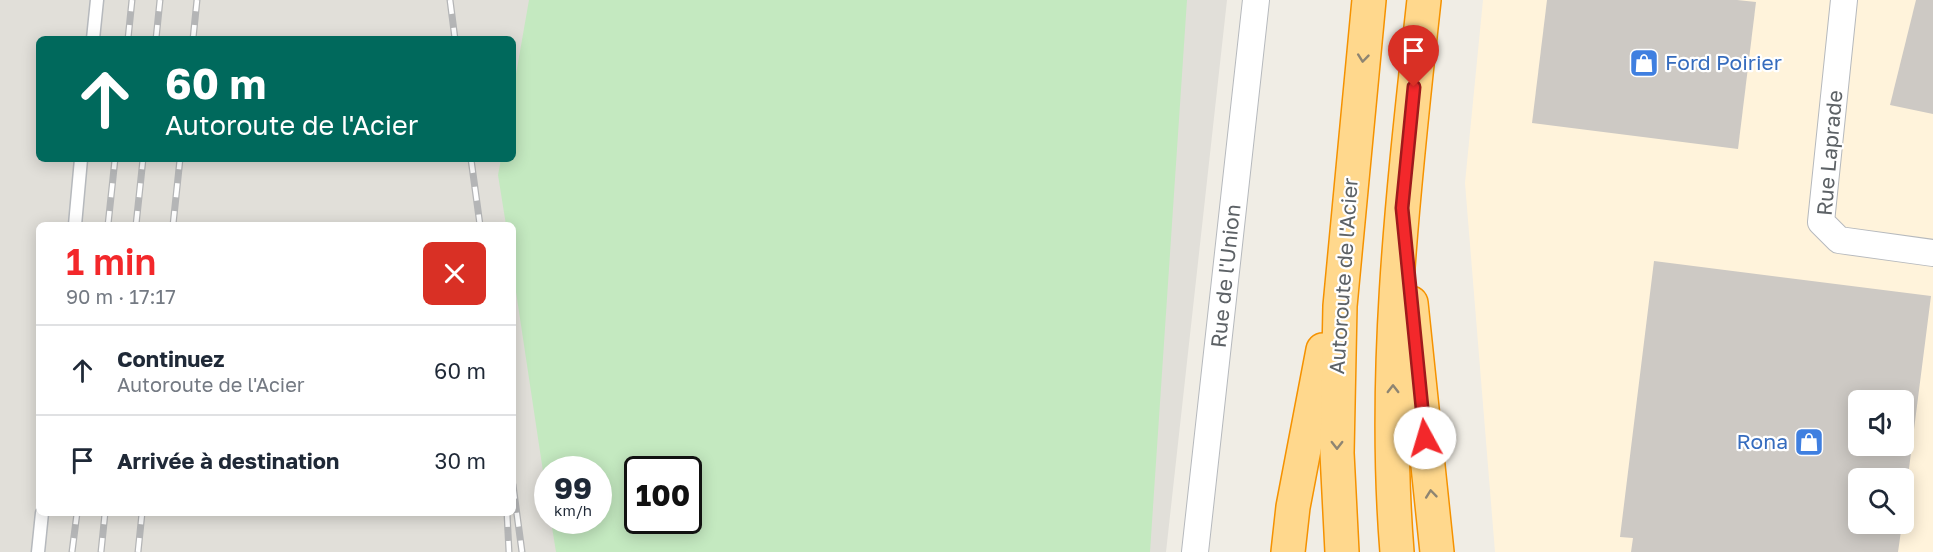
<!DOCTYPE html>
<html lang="fr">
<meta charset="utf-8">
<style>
:root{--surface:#fff;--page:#f2f2f3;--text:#1f2937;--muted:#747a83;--line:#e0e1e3;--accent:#f3282b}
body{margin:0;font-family:"Golos Text",sans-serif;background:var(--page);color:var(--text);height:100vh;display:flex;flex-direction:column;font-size:22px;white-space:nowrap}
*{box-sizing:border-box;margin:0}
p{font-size:20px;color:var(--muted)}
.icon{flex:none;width:33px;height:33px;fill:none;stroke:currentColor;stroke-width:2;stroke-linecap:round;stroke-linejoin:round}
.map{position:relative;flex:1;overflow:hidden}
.sheet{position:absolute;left:36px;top:222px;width:480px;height:294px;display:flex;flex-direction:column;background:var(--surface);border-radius:9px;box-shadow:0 3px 15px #0003}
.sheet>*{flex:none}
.banner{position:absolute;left:36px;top:36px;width:480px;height:126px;border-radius:9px;box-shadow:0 3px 15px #0003;background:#00695c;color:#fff;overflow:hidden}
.tools{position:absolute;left:1848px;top:390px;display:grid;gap:12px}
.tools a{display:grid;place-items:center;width:66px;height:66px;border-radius:9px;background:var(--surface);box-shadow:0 3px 15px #0003;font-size:30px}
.speed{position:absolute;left:534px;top:456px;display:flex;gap:12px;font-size:30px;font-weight:700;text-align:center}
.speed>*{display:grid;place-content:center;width:78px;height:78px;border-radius:50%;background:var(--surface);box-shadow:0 3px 15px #0003;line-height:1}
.speed small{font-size:15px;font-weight:400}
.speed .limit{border:3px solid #111;border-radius:9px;background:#fff;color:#111}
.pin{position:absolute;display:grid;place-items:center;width:51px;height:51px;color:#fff;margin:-62px -26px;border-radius:50% 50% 50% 0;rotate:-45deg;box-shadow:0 0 6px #0007}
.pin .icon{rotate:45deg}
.me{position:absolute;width:66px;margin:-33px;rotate:354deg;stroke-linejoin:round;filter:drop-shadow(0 0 4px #0008)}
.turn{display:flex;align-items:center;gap:21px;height:126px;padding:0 30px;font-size:27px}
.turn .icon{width:78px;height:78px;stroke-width:2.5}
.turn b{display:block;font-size:42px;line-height:51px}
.round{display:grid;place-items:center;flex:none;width:63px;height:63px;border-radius:9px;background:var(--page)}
.summary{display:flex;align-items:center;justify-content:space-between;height:102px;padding:0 30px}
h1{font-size:36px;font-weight:600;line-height:45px;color:var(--accent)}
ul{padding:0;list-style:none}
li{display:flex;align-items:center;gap:18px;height:90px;padding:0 30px;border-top:2px solid var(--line)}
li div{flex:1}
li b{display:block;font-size:22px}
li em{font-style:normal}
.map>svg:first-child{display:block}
</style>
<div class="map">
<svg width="1933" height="552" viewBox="0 0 1933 552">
<rect width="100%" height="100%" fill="#f0ede5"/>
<!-- commercial -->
<path fill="#fff3db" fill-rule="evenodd" d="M1483,0H1933V552H1495L1465,183ZM1858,400H1904V446H1858ZM1858,478H1904V524H1858Z"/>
<!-- industrial -->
<path fill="#e1dfd9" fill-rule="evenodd" d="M0,0H1227L1166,552H0ZM39,39H513V159H39ZM39,225H513V513H39ZM548,470H598V520H548ZM638,470H688V520H638Z"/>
<!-- green -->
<path fill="#c4e9c0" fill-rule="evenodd" d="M529,0H1187L1150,552H556L551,521L598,520V470H548L547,498L513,272V225H506L498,175L501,159H513V91ZM638,470H688V520H638Z"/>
<!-- building -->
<g fill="#cdc9c4" fill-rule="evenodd">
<path d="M1547,0H1737L1756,2L1738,149L1532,123Z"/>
<path d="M1916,0H1933V114L1890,105Z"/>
<path d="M1654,261L1931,296L1905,500L1904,478H1858V524H1902L1898,552H1631L1633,538L1620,537ZM1858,400H1904V446H1858Z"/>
</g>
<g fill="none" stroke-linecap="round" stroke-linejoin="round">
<!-- service casing -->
<g stroke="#b6b9bd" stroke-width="15">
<g id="service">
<path d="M93,39L97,0"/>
<path d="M75,225L81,159"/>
<path d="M38,552L42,513"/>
</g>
</g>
<!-- minor casing -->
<g stroke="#b6b9bd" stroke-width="28">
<g id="minor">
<path d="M1844,0L1821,222L1839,240L1933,253"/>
<path d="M1195,552L1256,0"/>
</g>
</g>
<!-- motorway casing -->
<g stroke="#f59200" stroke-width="36">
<g id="motorway">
<path d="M1411,303L1437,552"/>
<path d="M1288,552L1293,507L1323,350"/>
<path d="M1342,552L1337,453L1340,306L1369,0"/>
<path d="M1397,552C1382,367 1404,184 1424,0"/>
</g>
</g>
<!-- service -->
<use href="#service" stroke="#fff" stroke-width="12"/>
<!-- minor -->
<use href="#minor" stroke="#fff" stroke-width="26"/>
<!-- motorway -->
<use href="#motorway" stroke="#ffd88d" stroke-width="33"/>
<!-- rail casing -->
<g stroke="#b4b5b6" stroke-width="7">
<g id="rail">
<path d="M450,0L455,39"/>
<path d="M128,39L132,0"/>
<path d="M156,39L160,0"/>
<path d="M193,39L197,0"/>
<path d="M471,159L480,225"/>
<path d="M108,225L115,159"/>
<path d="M136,225L143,159"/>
<path d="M173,225L180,159"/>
<path d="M513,485L522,552"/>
<path d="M507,513L509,552"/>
<path d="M72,552L77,513"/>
<path d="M101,552L105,513"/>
<path d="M138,552L142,513"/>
</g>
</g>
<!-- rail -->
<use href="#rail" stroke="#fff" stroke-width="4.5" stroke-dasharray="14" stroke-linecap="butt"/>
</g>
<!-- one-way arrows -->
<defs><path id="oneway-chevron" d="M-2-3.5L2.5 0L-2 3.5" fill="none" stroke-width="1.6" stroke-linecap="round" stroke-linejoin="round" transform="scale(1.5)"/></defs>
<g stroke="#8e8572">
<use href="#oneway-chevron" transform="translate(1363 58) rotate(96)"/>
<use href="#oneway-chevron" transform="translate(1393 389) rotate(-90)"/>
<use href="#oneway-chevron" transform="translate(1337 445) rotate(90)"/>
<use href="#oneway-chevron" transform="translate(1431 494) rotate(-96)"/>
</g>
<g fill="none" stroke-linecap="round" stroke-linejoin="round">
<!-- route casing -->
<g stroke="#9e1a1c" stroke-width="15">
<path id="route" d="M1414,87L1402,208L1425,438"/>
</g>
<!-- route -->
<use href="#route" stroke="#f3282b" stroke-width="10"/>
</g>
<!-- icons -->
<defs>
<g id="shop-square" transform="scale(1.5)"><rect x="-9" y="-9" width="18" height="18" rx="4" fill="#3f7fe0" stroke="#fff"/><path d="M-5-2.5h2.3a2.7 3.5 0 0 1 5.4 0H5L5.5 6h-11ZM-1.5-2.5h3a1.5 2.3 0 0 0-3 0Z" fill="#fff"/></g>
</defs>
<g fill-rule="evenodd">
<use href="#shop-square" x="1644" y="63"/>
<use href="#shop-square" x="1809" y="442"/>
</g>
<g text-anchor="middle" stroke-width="4.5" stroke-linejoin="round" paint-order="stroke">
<!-- shop labels -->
<g font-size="21" fill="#366cbe" stroke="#fff" text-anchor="start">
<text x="1665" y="70">Ford Poirier</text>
<text x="1788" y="449" text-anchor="end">Rona</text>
</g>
<!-- street labels -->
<g font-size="21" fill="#5d6266" stroke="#fff">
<text transform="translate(1830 153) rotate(-85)" y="7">Rue Laprade</text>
<text transform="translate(1226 276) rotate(-84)" y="7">Rue de l'Union</text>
<text transform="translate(1344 276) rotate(-86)" y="7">Autoroute de l'Acier</text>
</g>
</g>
</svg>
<div class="tools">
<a><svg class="icon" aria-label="sound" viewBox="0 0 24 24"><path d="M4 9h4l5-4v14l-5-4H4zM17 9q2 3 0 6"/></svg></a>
<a><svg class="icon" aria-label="search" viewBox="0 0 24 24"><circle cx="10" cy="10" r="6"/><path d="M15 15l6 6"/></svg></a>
</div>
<div class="speed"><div>99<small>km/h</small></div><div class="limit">100</div></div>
<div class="pin" style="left:1414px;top:87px;background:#d93025"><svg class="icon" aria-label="arrive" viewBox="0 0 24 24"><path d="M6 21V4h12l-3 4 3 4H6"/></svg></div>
<svg class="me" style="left:1425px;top:438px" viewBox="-20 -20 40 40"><circle r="19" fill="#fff"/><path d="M0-13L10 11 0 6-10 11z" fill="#f3282b"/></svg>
<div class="banner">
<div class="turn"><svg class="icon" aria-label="ahead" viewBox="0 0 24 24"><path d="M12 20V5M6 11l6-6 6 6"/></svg><div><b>60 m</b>Autoroute de l'Acier</div></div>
</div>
<section class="sheet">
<div class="summary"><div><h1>1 min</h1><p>90 m · 17:17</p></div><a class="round" style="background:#d93025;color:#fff"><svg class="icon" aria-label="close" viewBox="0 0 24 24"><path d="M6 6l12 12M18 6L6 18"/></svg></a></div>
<ul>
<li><svg class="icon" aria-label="ahead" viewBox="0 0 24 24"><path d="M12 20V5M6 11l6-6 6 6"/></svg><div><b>Continuez</b><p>Autoroute de l'Acier</p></div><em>60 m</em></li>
<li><svg class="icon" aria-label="arrive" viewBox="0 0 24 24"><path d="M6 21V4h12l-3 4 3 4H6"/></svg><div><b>Arrivée à destination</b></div><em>30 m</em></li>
</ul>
</section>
</div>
